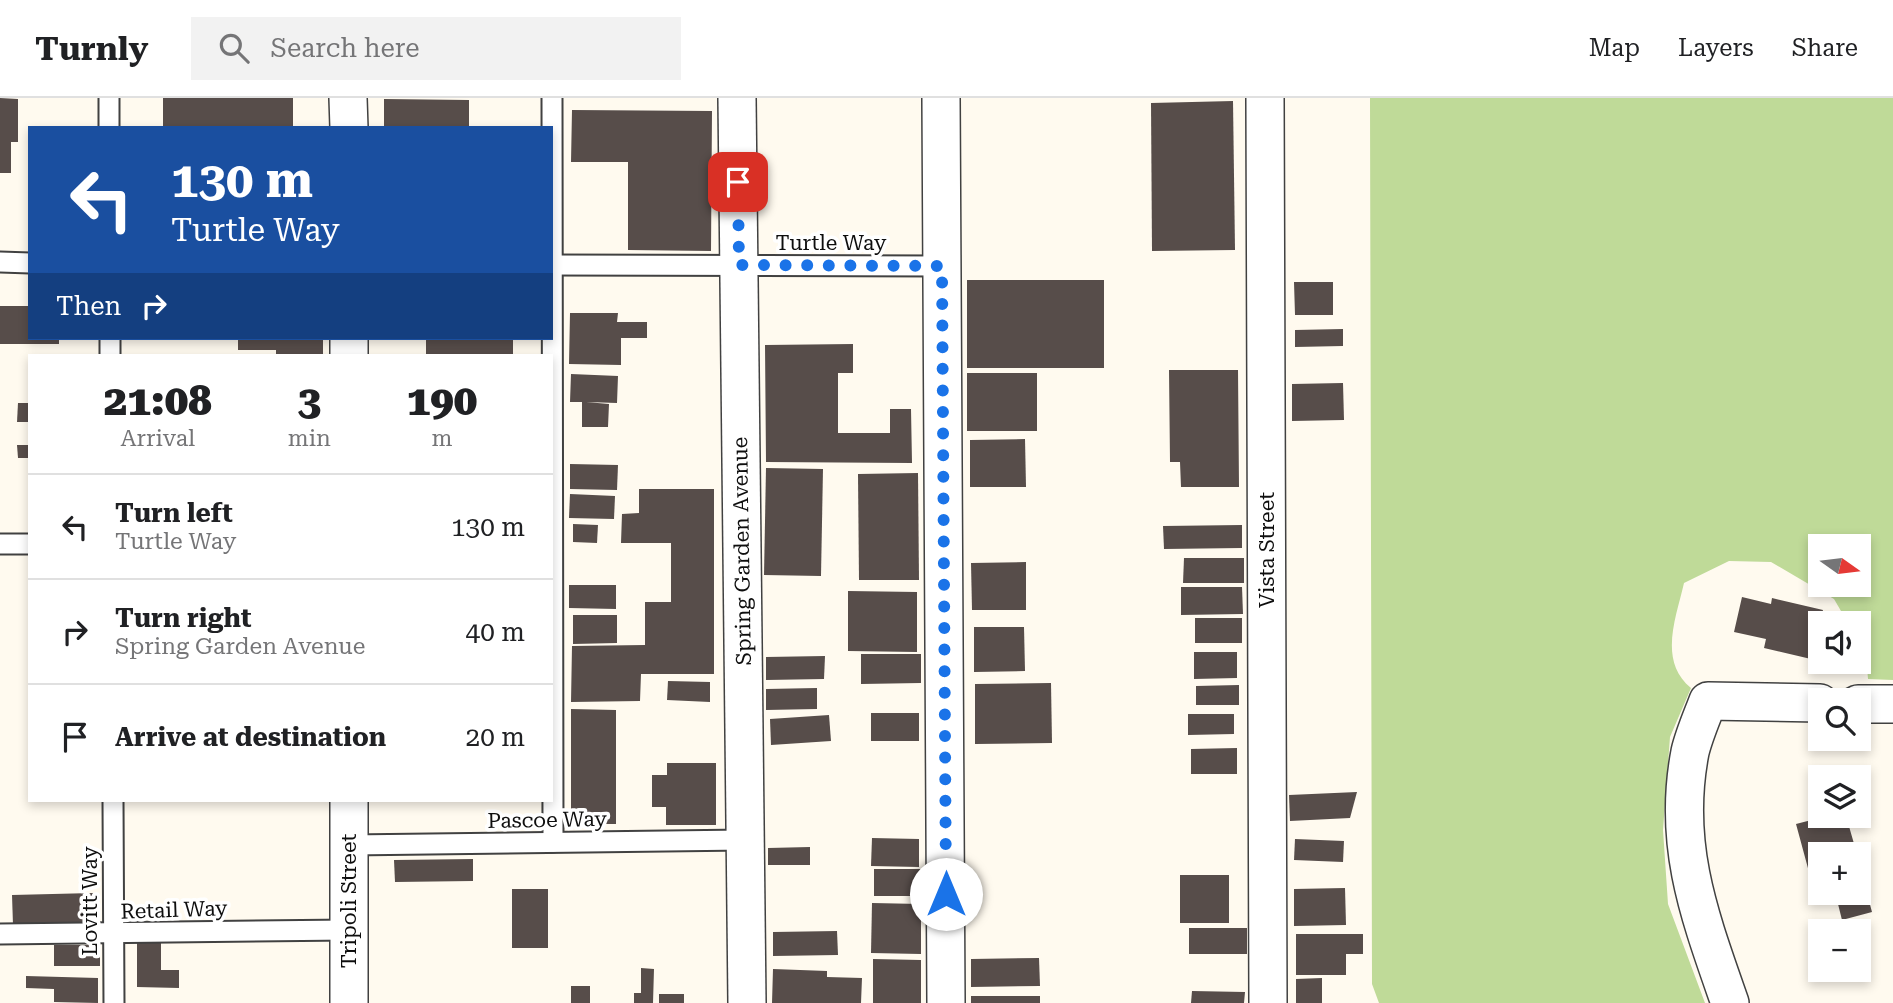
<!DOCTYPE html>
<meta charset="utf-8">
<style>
:root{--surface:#fff;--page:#f2f2f2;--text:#202124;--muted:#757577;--line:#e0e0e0}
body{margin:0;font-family:"Roboto Serif",serif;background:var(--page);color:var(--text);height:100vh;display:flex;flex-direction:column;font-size:26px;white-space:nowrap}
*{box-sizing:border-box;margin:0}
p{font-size:23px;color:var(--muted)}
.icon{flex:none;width:38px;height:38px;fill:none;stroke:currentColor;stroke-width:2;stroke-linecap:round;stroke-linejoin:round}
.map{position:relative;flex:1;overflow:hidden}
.sheet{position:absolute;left:28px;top:256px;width:525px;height:448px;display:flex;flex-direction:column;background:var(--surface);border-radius:0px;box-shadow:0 4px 10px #0003}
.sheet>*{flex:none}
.top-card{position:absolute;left:28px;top:28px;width:525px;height:214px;border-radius:0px;box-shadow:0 4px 10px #0003;background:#1a4fa0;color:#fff;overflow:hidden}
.needle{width:46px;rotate:104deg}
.buttons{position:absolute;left:1808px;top:436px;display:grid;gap:14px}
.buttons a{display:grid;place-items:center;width:63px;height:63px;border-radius:0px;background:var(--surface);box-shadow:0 4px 10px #0003;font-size:35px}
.pin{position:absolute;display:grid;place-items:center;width:60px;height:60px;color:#fff;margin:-30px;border-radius:14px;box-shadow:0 4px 10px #0006}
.me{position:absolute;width:77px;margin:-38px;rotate:0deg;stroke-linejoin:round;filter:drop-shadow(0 0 5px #0008)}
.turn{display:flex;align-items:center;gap:24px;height:147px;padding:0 28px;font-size:32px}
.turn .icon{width:91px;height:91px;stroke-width:2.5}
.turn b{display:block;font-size:49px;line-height:60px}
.then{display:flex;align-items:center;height:66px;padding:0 28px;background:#0003;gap:14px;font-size:26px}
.eta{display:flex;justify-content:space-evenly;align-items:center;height:119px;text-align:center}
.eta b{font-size:42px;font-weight:800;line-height:49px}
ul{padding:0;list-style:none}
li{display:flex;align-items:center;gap:21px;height:105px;padding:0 28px;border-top:2px solid var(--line)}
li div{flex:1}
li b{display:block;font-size:26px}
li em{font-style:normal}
header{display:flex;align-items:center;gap:42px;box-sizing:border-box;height:98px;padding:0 35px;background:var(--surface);border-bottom:2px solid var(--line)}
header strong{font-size:33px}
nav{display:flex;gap:38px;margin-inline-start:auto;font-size:24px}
.search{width:490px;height:63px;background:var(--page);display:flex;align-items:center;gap:18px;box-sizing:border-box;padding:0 24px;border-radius:0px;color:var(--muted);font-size:26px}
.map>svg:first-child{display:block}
</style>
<header>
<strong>Turnly</strong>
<div class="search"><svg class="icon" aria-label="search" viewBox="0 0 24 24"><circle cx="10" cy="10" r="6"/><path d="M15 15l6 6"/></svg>Search here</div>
<nav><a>Map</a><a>Layers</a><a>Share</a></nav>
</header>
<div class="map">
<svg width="1893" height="905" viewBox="0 0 1893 905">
<rect width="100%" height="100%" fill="#fffaef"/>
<!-- forest -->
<path fill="#bfda98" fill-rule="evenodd" d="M1370,0H1893V582L1868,581L1867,569L1859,548L1858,525H1848L1834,501L1771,464L1729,463L1684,485C1676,520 1658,563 1691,590L1670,639L1663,732L1668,806L1705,905H1379L1372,886ZM1820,448H1858V486H1820Z"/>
<!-- building -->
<g fill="#574d4a">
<path d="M0,0L18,1V44H11V75H0Z"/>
<rect x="163" y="0" width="130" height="30"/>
<path d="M384,1L469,2V30H384Z"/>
<path d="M1233,3L1235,152L1152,153L1151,5Z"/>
<path d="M572,12L712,13L711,153L628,152V64H571Z"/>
<rect x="967" y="182" width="137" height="88"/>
<path d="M1294,184H1333V217H1295Z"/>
<path d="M0,208H30V240H59V246H0Z"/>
<path d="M570,215H618L617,224H647V240H621V267L569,266Z"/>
<path d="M1343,231V248L1295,249V232Z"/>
<path d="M238,240H323V257H276V252H238Z"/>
<rect x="426" y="240" width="87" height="17"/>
<path d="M853,246V275H838V335H890V311H911L912,365L766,364L765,247Z"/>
<path d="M1169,272H1238L1239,389H1181L1180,364H1170Z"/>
<rect x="967" y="275" width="70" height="58"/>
<path d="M571,276L618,278L617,305L586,304L609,306L608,329H582V304H570Z"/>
<path d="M1343,285L1344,322L1292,323V286Z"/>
<path d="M18,305H30V324H17Z"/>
<path d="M1025,341L1026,389H970V342Z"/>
<path d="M17,347H30V360H18Z"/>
<path d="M570,366L618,367L617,392L570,391Z"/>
<path d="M766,370L823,371L821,478L764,477Z"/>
<path d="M918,375L919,482H859L858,376Z"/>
<path d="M639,391H714V576H641L640,603L571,604L572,548L645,547V504H671V445H621L622,416L639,415Z"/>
<path d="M570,396L615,398L614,421L569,420Z"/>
<path d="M573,426L598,427L597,445L573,444Z"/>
<path d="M1242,427V450L1164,451L1163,428Z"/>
<path d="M1184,460H1244V485H1183Z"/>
<path d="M1026,464V512H972L971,465Z"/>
<path d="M569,487H616V511L569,510Z"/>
<path d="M1181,489H1242L1243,516L1181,517Z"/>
<path d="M848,493L917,494V554L848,553Z"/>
<path d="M1742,499L1771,506L1772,500L1823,512L1811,561L1764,550L1766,541L1734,534Z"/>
<path d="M573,517H617V545L573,546Z"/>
<rect x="1195" y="520" width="47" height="25"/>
<path d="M974,529H1024L1025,573L974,574Z"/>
<path d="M1194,554H1237V580L1194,581Z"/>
<path d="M861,556H921V585L861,586Z"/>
<path d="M825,558L824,581L766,582V559Z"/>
<path d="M668,583L710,584V604L667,602Z"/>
<path d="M1051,585L1052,645L975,646V586Z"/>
<path d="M1239,587V607H1196V588Z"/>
<path d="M817,590V611L766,612V591Z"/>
<path d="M571,611L616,612V726H571Z"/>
<rect x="871" y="615" width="48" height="28"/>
<path d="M1188,616H1234V636L1188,637Z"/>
<path d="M829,617L831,643L771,647L770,621Z"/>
<path d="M1237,650V676H1191V651Z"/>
<path d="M667,665H716V727H666V709H652V677H667Z"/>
<path d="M1357,694L1350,720L1290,723L1289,697Z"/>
<path d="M1827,718H1846L1857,756H1820V783L1812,785L1796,726Z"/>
<path d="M872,740L919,741V769L871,768Z"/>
<path d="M1295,741L1344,743L1343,764L1294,762Z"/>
<path d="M810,749V767H768V750Z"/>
<path d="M473,761V783L395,784L394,762Z"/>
<path d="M1859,766L1872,814L1842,822L1835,794H1858Z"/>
<rect x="874" y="771" width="49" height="27"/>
<rect x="1180" y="777" width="49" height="48"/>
<path d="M1345,790L1346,827L1294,828V791Z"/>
<rect x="512" y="791" width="36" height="59"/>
<path d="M93,795L94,825L13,827L12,797Z"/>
<path d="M872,805L921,806V856L871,855Z"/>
<rect x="1189" y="830" width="58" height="26"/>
<path d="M837,833L838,857L773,858V834Z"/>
<path d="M1296,836H1363V856H1346V877H1296Z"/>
<path d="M137,845H161V872H179V890L137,889Z"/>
<rect x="54" y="847" width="46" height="21"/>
<path d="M1039,860L1040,888L971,889V861Z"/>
<path d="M873,861L921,862V905H873Z"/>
<path d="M641,870L654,871L653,905H634V895H641Z"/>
<path d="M773,871L827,873V879L862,880L861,905H772Z"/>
<path d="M26,878L98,880V905L54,904V891L26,890Z"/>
<path d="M1322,880V905H1296V881Z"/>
<rect x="571" y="888" width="19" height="17"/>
<path d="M1192,893L1245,894L1244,905H1191Z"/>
<rect x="659" y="896" width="25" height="9"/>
<rect x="971" y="898" width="69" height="7"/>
</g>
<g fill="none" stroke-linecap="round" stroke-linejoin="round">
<!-- service casing -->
<g stroke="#414141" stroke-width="23">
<g id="service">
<path d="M109,0V30"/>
<path d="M552,0L553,744"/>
<path d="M0,164L30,165"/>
<path d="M551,167L942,168"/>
<path d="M110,240V257"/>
<path d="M0,446H30"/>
<path d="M113,702L114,905"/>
<path d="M349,747L745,742"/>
<path d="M0,836L349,832"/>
</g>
</g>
<!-- minor casing -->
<g stroke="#414141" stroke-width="40">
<g id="minor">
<path d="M348,0L349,30"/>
<path d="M737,0L747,905"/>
<path d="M941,0L946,905"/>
<path d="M1265,0L1268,905"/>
<path d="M349,240V257"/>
<path d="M1858,606H1893"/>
<path d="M349,702V905"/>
<path d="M1730,905C1700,819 1672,747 1690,654C1694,637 1702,619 1708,603L1820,605"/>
</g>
</g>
<!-- service -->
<use href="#service" stroke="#fff" stroke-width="19"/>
<!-- minor -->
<use href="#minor" stroke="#fff" stroke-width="37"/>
</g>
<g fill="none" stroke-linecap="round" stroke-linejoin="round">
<!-- route -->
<path stroke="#1a73e8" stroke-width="12" stroke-dasharray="0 21.6" d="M738,84L739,167L942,168L946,796"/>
</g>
<g text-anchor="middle" stroke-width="7" stroke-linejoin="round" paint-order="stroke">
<!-- street labels -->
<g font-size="21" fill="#0e0e0e" stroke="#fff">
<text x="831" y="152">Turtle Way</text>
<text transform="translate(1267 452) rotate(-90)" y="7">Vista Street</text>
<text transform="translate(742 453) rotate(-91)" y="7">Spring Garden Avenue</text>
<text transform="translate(547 722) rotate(-1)" y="7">Pascoe Way</text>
<text transform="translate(90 803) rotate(-90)" y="7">Lovitt Way</text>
<text transform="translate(349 803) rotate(-90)" y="7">Tripoli Street</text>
<text transform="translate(174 812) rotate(-2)" y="7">Retail Way</text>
</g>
</g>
</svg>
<div class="buttons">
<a><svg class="needle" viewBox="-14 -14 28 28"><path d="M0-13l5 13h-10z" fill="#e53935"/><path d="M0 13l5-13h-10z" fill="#757577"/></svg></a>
<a><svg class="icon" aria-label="sound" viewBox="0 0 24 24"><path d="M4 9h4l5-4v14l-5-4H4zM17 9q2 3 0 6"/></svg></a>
<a><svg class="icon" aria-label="search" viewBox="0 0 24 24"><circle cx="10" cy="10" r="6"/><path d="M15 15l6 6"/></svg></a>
<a><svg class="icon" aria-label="layers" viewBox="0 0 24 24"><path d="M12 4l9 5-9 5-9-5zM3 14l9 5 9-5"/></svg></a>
<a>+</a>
<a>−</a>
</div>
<div class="pin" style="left:738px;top:84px;background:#d93025"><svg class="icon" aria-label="arrive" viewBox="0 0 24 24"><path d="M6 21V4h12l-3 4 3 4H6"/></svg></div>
<svg class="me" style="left:946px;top:796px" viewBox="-20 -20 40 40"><circle r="19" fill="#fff"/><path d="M0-13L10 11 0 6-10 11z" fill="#1a73e8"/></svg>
<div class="top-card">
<div class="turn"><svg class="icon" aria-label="left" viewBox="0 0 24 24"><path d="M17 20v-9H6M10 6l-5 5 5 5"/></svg><div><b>130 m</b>Turtle Way</div></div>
<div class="then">Then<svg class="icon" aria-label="right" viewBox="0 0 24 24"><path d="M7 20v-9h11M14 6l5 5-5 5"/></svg></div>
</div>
<section class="sheet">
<div class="eta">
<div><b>21:08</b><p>Arrival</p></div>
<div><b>3</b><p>min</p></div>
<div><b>190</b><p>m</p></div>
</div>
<ul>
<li><svg class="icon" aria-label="left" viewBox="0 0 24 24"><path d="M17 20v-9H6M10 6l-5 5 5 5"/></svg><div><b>Turn left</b><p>Turtle Way</p></div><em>130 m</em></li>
<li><svg class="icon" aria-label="right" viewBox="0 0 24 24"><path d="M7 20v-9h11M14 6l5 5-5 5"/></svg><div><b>Turn right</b><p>Spring Garden Avenue</p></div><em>40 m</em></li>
<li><svg class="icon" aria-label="arrive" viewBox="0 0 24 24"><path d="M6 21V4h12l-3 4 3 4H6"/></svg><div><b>Arrive at destination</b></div><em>20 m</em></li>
</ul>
</section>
</div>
